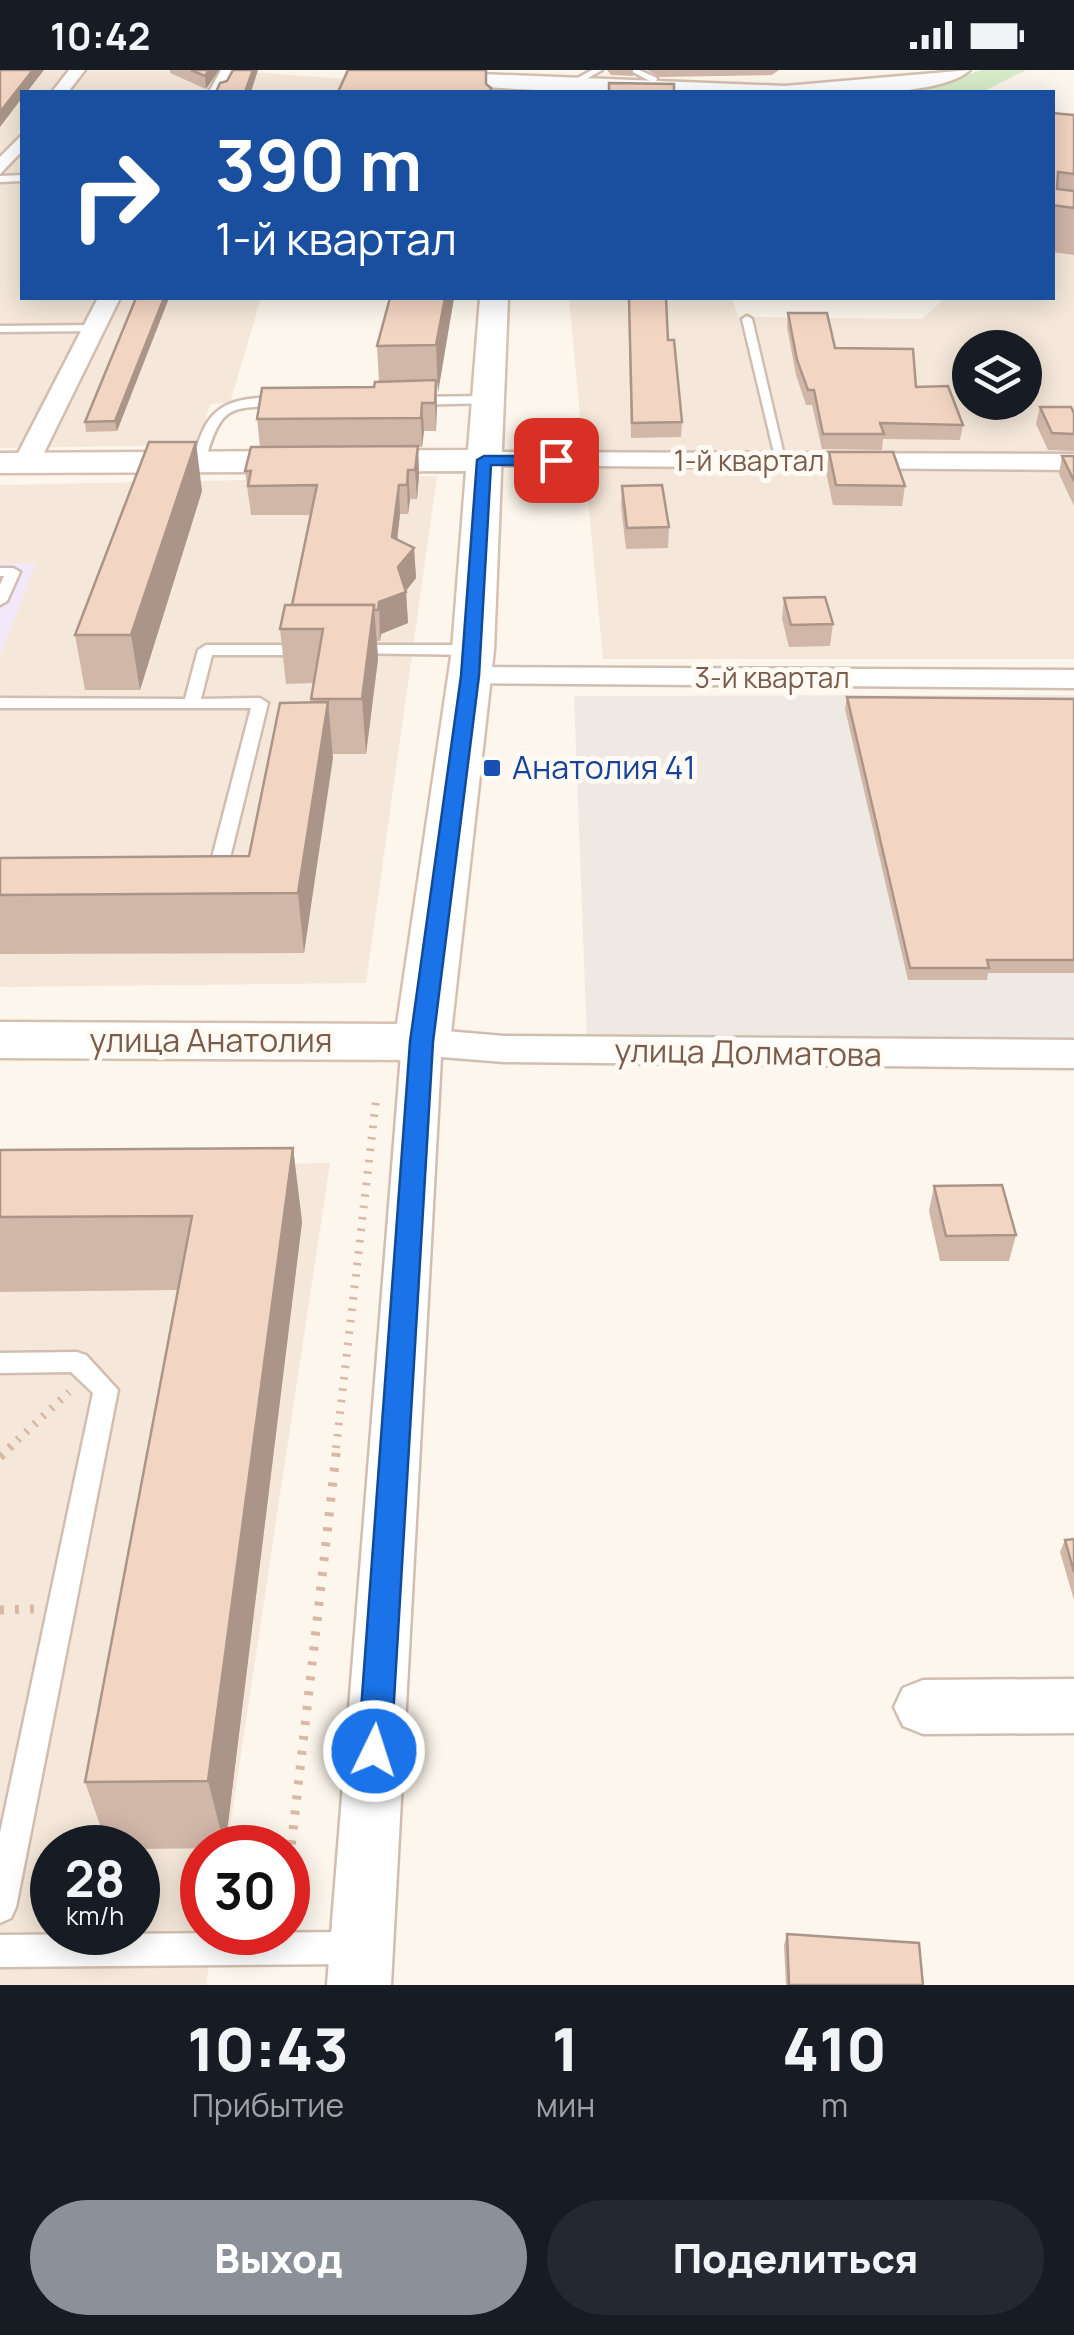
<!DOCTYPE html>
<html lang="ru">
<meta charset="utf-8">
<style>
:root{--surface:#171b24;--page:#242831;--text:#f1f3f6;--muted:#9ea1a6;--accent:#8c9099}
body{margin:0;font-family:Manrope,sans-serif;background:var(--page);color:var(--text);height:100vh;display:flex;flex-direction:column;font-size:38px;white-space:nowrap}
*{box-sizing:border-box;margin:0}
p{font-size:32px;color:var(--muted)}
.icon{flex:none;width:55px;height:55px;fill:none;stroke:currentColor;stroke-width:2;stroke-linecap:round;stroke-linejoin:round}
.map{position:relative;height:1915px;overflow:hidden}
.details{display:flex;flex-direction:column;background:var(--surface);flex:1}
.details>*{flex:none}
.banner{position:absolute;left:20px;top:20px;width:1035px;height:210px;border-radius:0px;box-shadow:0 5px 25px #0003;background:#1a4fa0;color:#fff;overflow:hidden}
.tools{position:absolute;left:952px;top:260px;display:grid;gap:20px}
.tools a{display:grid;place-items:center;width:90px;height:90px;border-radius:50%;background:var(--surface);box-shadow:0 5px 25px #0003;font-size:50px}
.speed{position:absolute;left:30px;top:1755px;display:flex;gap:20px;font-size:50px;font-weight:700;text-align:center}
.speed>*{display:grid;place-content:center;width:130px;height:130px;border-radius:50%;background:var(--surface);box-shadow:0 5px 25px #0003;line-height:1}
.speed small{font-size:25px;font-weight:400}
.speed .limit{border:15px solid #d22;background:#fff;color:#111}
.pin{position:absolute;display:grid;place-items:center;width:85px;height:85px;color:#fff;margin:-42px;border-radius:20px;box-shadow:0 5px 15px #0006}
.me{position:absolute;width:110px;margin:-55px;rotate:4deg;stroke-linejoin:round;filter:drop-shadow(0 0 8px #0008)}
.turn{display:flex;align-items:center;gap:35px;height:210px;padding:0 30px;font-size:45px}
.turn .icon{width:130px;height:130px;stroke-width:2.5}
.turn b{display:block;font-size:70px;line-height:85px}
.eta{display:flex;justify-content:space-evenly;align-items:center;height:170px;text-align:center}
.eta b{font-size:60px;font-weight:800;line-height:70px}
.action{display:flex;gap:20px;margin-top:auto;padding:20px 30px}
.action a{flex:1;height:115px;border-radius:60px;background:var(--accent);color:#fff;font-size:40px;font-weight:800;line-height:115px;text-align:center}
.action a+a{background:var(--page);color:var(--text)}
.status{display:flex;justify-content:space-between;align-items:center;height:70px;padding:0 50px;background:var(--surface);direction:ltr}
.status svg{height:28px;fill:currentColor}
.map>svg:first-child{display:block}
</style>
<div class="status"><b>10:42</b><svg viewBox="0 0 49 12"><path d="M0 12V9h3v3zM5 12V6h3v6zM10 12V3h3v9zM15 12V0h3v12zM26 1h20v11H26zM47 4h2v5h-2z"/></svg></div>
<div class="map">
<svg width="1074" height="1915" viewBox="0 0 1074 1915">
<rect width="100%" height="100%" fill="#fdf6ec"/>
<!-- residential -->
<g fill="#f5e8da" fill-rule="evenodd">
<path d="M0,0L239,1L344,9L340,22H22V228H261L230,333L210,334L198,375L0,378Z"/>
<path d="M1053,167L1074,170V589H603L569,228H732L738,247L922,249L945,228H1052ZM970,278H1025V332H970Z"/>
<path d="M437,406L366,913L0,917V415Z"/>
<path d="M330,1093L227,1777L202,1778V1862L214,1863L206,1915H0V1100ZM52,1778H138V1862H52Z"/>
</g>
<!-- industrial -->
<path fill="#efe9e4" d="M1074,625V968L587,970L574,626Z"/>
<!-- education -->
<path fill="#f3e8fa" d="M36,493L0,586V494Z"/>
<!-- green -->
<path fill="#d8ecc9" d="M982,0H1026L982,22H865L953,9Z"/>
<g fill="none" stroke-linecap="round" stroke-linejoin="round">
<!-- lane casing -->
<g stroke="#d1beb0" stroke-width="5">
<g id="lane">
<path d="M592,0H602L572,17L565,15Z"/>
<path d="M629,0H639L657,8L654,21L647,19L650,11Z"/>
<path d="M22,105V111L0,112V106Z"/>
<path d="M747,246L752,249L786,394L776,391L742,249Z"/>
<path d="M0,256L94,255L99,258L94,261L0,262Z"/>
<path d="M488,326L494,330L492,333L410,335L404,331L410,327Z"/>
<path d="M286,327L292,331L290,334C233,341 223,327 205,392L195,395C194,385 197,374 202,363C217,326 251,328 286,327Z"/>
<path d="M0,498H13L20,502L7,531L0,535V515L4,506H0Z"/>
<path d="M206,575H309L317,580L309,585H212L201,629L260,628L268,633L225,808L216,813L205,812L202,808L208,803L251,638H0V628L185,629L198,580Z"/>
<path d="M353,575H473L481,580L473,585L348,583V577Z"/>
<path d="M77,1282L86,1285L118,1320L16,1837L11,1848L0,1853V1763L93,1323L71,1302L0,1303V1283Z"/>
<path d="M354,1862L365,1867L370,1878L365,1889L354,1894L0,1897V1865Z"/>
</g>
</g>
<!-- street casing -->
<g stroke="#d1beb0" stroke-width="5">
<g id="street">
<path d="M69,0H85L68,22H52Z"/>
<path d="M221,0H237L225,22H209Z"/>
<path d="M22,65V81L0,104V87Z"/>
<path d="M98,228H120L39,393L35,398H17L13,393Z"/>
<path d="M484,382L1074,384V400L475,395L471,390L475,385Z"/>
<path d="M470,597L1074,600V618L459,613L455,606L459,599Z"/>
<path d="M422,959L504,966L1074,970V998L504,992L441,987L391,1915H327L402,972L408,963Z"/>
<path d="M1074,1609V1663L923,1664L903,1656L894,1637L903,1618L923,1610Z"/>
</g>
</g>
<!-- secondary casing -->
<g stroke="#d6c0b0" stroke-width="5">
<g id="secondary">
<path d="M379,0L785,16L970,0C953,16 906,21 882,22C821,27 406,26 379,0Z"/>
<path d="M480,228H508L494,580L450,972L442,985L422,990L0,988V952L397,954L452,580L466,401L0,403V383L468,380Z"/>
</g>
</g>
<!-- path-far1 -->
<g stroke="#d9b8a5" stroke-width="8" stroke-dasharray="2.5 9" stroke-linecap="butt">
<path d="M9,1378L69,1322"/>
<path d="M336,1378L376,1030"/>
</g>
<!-- path -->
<g stroke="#d9b8a5" stroke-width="9" stroke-dasharray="4 11" stroke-linecap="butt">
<path d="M0,1387L12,1376"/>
<path d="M0,1540L34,1539"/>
<path d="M288,1804L337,1376"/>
</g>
<!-- lane -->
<use href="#lane" fill="#fff" fill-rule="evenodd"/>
<!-- street -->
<use href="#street" fill="#fff" fill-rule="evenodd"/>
<!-- secondary -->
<use href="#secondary" fill="#fff" fill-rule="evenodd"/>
</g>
<!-- wall -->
<g fill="#d1b7a8">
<path d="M170,0H219L206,19L170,3Z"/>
<path d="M607,0H633V6L611,5Z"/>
<path d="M647,0H779L772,5L660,7Z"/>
<path d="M1052,43L1074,45V185L1052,182Z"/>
<path d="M136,228H169L117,361L86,362L85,352Z"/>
<path d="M390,228H454L436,323V361H424L422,377H418L419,405L417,429H410L408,444H400L397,470L414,478L416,508L406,521L408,553L381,564L380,571H377L378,589L366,684H332L304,883L0,884V788L249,786L311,632L313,613L286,614L280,559L292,535L311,445H251L245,401L260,377L257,349L374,317L379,312L377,276Z"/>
<path d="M628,228L668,270L682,352L681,367L631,368Z"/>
<path d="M788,243L835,278L916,317L963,355L960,370L883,369L882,380L822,379L812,335H806L796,305L787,257Z"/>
<path d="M1040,337L1074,343V381L1048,380L1036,354Z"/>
<path d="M829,382L905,416L902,436L833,435L826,402Z"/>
<path d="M1062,386H1074V436L1059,404Z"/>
<path d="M622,416L669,457L668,478L626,479L621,436Z"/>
<path d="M202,421L140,620H85L75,565Z"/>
<path d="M784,528L833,554L830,576L789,577L782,549Z"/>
<path d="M847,627L1074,629V903H988L987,910H908L845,639Z"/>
<path d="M293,1078L302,1152L225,1778L138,1779V1778H108L85,1712L178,1220L0,1222V1080Z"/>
<path d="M934,1116L1016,1165L1009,1191H940L929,1141Z"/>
<path d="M1074,1469V1530L1060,1482L1065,1470Z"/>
<path d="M787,1864L923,1915H786L784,1875Z"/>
</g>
<!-- shaded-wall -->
<g fill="#aa9588">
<path d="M33,0H44L27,22H22V28L0,57V42Z"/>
<path d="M209,0H219L206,19L205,6Z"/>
<path d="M253,0H258L251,22H245Z"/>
<path d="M164,228H169L117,361L115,351Z"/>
<path d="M445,228H454L438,323L436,275Z"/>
<path d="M436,310L437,338L436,361L435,333Z"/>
<path d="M422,333L424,361L422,377L421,348Z"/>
<path d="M196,372L202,421L140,620L131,565Z"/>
<path d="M418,376L419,405L417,429L415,400Z"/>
<path d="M408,400L410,429L408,444L407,415Z"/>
<path d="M399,415L400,444L394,498L392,467Z"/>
<path d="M414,478L416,508L404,523L406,522L408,553L381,564L380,571L379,532L398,497Z"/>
<path d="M374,535L378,589L366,684L362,629Z"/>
<path d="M328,632L333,688L304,883L298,823Z"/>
<path d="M293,1078L302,1152L225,1778L208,1711Z"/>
</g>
<!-- building -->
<g fill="#f3d5c3" stroke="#aa9588" stroke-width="2.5">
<path d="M0,0H33L0,42Z"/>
<path d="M191,0H209L205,6Z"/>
<path d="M233,0H253L245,22H216L220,13L227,11Z"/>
<path d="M348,0H486V14L491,18L490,22H338Z"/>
<path d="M609,13L674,14V22H609Z"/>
<path d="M1052,43L1074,45V104L1058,102L1057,119L1074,121V138L1052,135Z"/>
<path d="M136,228H164L115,351L85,352Z"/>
<path d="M390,228H445L436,275L377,276Z"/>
<path d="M629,228H666L668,270H674L682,352L632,353Z"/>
<path d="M788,243H827L835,278L913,279L916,317L948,316L963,355L880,353L884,364H823L814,320H808L797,290Z"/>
<path d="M436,310L435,333H422L421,348L257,349L262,318L374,317L375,312Z"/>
<path d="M1040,337H1071L1074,343V364L1052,363Z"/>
<path d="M149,372H196L131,565H75Z"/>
<path d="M418,376L415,400H408L407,415H399L392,467L414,478L398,497L406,522L379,532L378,540H374V535H292L317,415L248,416L251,401H245L251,377Z"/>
<path d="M829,382H893L905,416L836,415Z"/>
<path d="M1062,386H1074V411Z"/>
<path d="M662,415L669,457L627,458L622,416Z"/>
<path d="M825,527L833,554L791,555L784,528Z"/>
<path d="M285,535H374L362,629H311L323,559H280Z"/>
<path d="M847,627L1074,629V890H987L989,898H910Z"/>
<path d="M328,632L298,823L0,825V788L249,786L280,633Z"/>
<path d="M293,1078L208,1711L85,1712L192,1146L0,1147V1080Z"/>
<path d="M1002,1115L1016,1165L946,1166L934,1116Z"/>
<path d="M1074,1469V1502L1065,1470Z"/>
<path d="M787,1864L919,1873L923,1915H789Z"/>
</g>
<!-- route -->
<path fill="#1a73e8" stroke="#114b97" stroke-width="2.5" d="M484,386H556L563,390L556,395H491L479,606L433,972L391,1681L386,1692L374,1697L363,1692L358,1681L410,972L461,606L477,390Z"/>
<!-- markers -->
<rect fill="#1a4fb4" stroke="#fffaf3" stroke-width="4" x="482" y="688" width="20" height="20" rx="5"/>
<g text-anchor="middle" stroke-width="10" stroke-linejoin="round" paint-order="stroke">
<!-- far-street labels -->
<g font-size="28" fill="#7a5c4d" stroke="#fffaf3">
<text x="749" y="401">1-й квартал</text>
<text x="772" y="618">3-й квартал</text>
</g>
<!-- transit labels -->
<g font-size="32" fill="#164399" stroke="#fffaf3" text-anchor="start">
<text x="512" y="709">Анатолия 41</text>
</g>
<!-- street labels -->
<g font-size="32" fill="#7a5c4d" stroke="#fffaf3">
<text x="211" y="982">улица Анатолия</text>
<text transform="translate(748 983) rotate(1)" y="11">улица Долматова</text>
</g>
</g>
</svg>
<div class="tools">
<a><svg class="icon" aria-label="layers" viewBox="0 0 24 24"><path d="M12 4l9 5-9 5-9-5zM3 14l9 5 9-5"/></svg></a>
</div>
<div class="speed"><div>28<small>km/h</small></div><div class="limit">30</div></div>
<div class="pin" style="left:556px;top:390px;background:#d93025"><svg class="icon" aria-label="arrive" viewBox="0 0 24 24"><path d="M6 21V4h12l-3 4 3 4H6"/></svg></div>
<svg class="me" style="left:374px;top:1681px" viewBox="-20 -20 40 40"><circle r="17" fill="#1a73e8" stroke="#fff" stroke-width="3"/><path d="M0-11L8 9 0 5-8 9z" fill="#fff"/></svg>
<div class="banner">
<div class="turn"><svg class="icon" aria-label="right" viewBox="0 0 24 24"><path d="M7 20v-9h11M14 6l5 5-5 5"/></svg><div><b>390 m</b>1-й квартал</div></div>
</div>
</div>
<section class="details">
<div class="eta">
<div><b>10:43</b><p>Прибытие</p></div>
<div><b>1</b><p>мин</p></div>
<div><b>410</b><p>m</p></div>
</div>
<div class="action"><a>Выход</a><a>Поделиться</a></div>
</section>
